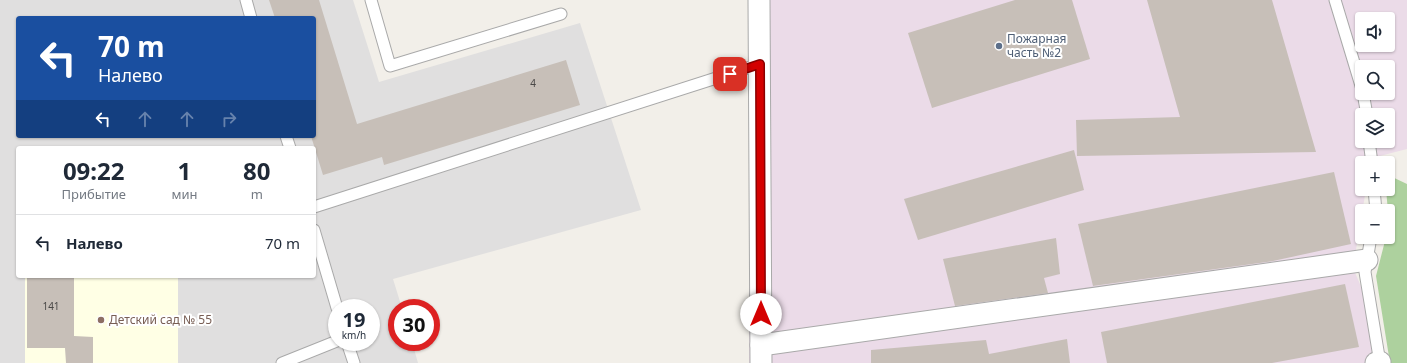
<!DOCTYPE html>
<html lang="ru">
<meta charset="utf-8">
<style>
:root{--surface:#fff;--page:#f2f2f3;--text:#1f2937;--muted:#747a83;--line:#e0e1e3}
body{margin:0;font-family:"Noto Sans",sans-serif;background:var(--page);color:var(--text);height:100vh;display:flex;flex-direction:column;font-size:15px;white-space:nowrap}
*{box-sizing:border-box;margin:0}
p{font-size:13px;color:var(--muted)}
.icon{flex:none;width:22px;height:22px;fill:none;stroke:currentColor;stroke-width:2;stroke-linecap:round;stroke-linejoin:round}
.map{position:relative;flex:1;overflow:hidden}
.side{position:absolute;left:16px;top:146px;width:300px;height:132px;display:flex;flex-direction:column;background:var(--surface);border-radius:4px;box-shadow:0 1px 3px #0004}
.side>*{flex:none}
.banner{position:absolute;left:16px;top:16px;width:300px;height:122px;border-radius:4px;box-shadow:0 1px 3px #0004;background:#1a4fa0;color:#fff;overflow:hidden}
.tools{position:absolute;left:1355px;top:12px;display:grid;gap:8px}
.tools a{display:grid;place-items:center;width:40px;height:40px;border-radius:4px;background:var(--surface);box-shadow:0 1px 3px #0004;font-size:20px}
.speed{position:absolute;left:328px;top:299px;display:flex;gap:8px;font-size:20px;font-weight:700;text-align:center}
.speed>*{display:grid;place-content:center;width:52px;height:52px;border-radius:50%;background:var(--surface);box-shadow:0 1px 3px #0004;line-height:1}
.speed small{font-size:10px;font-weight:400}
.speed .limit{border:6px solid #d22;background:#fff;color:#111}
.pin{position:absolute;display:grid;place-items:center;width:34px;height:34px;color:#fff;margin:-17px;border-radius:8px;box-shadow:0 2px 6px #0006}
.me{position:absolute;width:44px;margin:-22px;rotate:0deg;stroke-linejoin:round;filter:drop-shadow(0 0 3px #0008)}
.turn{display:flex;align-items:center;gap:14px;height:84px;padding:0 16px;font-size:18px}
.turn .icon{width:52px;height:52px;stroke-width:2.5}
.turn b{display:block;font-size:28px;line-height:34px}
.lanes{display:flex;align-items:center;height:38px;padding:0 16px;background:#0003;justify-content:center;gap:20px;direction:ltr}
.lanes .off{opacity:.35}
.eta{display:flex;justify-content:space-evenly;align-items:center;height:68px;text-align:center}
.eta b{font-size:24px;font-weight:700;line-height:28px}
ul{padding:0;list-style:none}
li{display:flex;align-items:center;gap:12px;height:56px;padding:0 16px;border-top:1px solid var(--line)}
li div{flex:1}
li b{display:block;font-size:15px}
li em{font-style:normal}
.map>svg:first-child{display:block}
</style>
<div class="map">
<svg width="1407" height="363" viewBox="0 0 1407 363">
<rect width="100%" height="100%" fill="#f2efe9"/>
<!-- residential -->
<path fill="#e0dfdf" fill-rule="evenodd" d="M0,0H353L379,82L580,23L641,210L393,279L402,308H397V342H412L418,363H0ZM18,18H314V136H18ZM18,148H314V276H18ZM337,308H371V342H337Z"/>
<!-- industrial -->
<path fill="#ebdbe8" fill-rule="evenodd" d="M751,0H1407V149L1372,158L1371,163H1362V189H1366L1353,268L1376,321L1380,363H749ZM1362,19H1388V45H1362ZM1362,67H1388V93H1362ZM1362,115H1388V141H1362Z"/>
<!-- education -->
<rect fill="#ffffe5" x="25" y="276" width="153" height="87"/>
<!-- forest -->
<path fill="#add19e" d="M1388,175L1407,184V363H1390L1376,276L1386,237H1388L1389,223L1386,189H1388Z"/>
<!-- building -->
<g fill="#c7bfb8">
<path d="M269,0H319L357,124L566,60L580,105L384,165L382,157L323,175L311,136H314V18H275Z"/>
<path d="M1015,0H1072L1090,59L932,108L908,33Z"/>
<path d="M1147,0H1272L1316,152L1077,156L1076,120L1180,117Z"/>
<path d="M1074,150L1084,190L918,240L904,199Z"/>
<path d="M1334,172L1351,244L1273,261L1093,286L1078,224Z"/>
<path d="M1056,238L1060,274L1044,278L1048,293L955,306L943,259Z"/>
<path d="M27,276H74V336L93,337V363H66L65,348H27Z"/>
<path d="M1345,284L1359,347L1272,363H1107L1101,332Z"/>
<path d="M1067,339L1070,363H871V350L986,340L989,354Z"/>
</g>
<g fill="none" stroke-linecap="round" stroke-linejoin="round">
<!-- lane casing -->
<g stroke="#a9a9a9" stroke-width="13">
<g id="lane">
<path d="M246,0L251,18"/>
<path d="M371,0L390,66L561,14"/>
<path d="M1335,0L1362,89"/>
<path d="M1363,93L1367,115"/>
<path d="M286,136L290,148"/>
<path d="M1369,141L1372,163"/>
<path d="M1374,189L1376,211"/>
<path d="M314,207L760,64"/>
<path d="M314,230L337,308"/>
<path d="M1371,237L1365,272L1380,363"/>
<path d="M347,342L354,363"/>
<path d="M282,363L337,341"/>
</g>
</g>
<!-- street casing -->
<g stroke="#a9a9a9" stroke-width="23">
<g id="street">
<path d="M759,0L761,363"/>
<path d="M761,345L1367,260"/>
<path d="M1376,363L1380,362"/>
</g>
</g>
<!-- lane -->
<use href="#lane" stroke="#fff" stroke-width="11"/>
<!-- street -->
<use href="#street" stroke="#fff" stroke-width="21"/>
</g>
<g fill="none" stroke-linecap="round" stroke-linejoin="round">
<!-- route casing -->
<g stroke="#8a0000" stroke-width="10">
<path id="route" d="M730,74L760,64L761,314"/>
</g>
<!-- route -->
<use href="#route" stroke="#d40000" stroke-width="7"/>
</g>
<!-- markers -->
<circle fill="#5c6f8a" stroke="#fff" stroke-width="1.5" cx="999" cy="46" r="4"/>
<circle fill="#8d6e63" stroke="#fff" stroke-width="1.5" cx="101" cy="320" r="4"/>
<g text-anchor="middle" stroke-width="4" stroke-linejoin="round" paint-order="stroke">
<!-- number labels -->
<g font-size="10" fill="#4b4948">
<text x="533" y="87">4</text>
<text x="51" y="310">141</text>
</g>
<!-- service labels -->
<g font-size="12" fill="#4e5e75" stroke="#fff" text-anchor="start">
<text x="1007" y="43">Пожарная<tspan x="1007" dy="14">часть №2</tspan></text>
</g>
<!-- education labels -->
<g font-size="12" fill="#785e54" stroke="#fff" text-anchor="start">
<text x="109" y="324">Детский сад № 55</text>
</g>
</g>
</svg>
<div class="tools">
<a><svg class="icon" aria-label="sound" viewBox="0 0 24 24"><path d="M4 9h4l5-4v14l-5-4H4zM17 9q2 3 0 6"/></svg></a>
<a><svg class="icon" aria-label="search" viewBox="0 0 24 24"><circle cx="10" cy="10" r="6"/><path d="M15 15l6 6"/></svg></a>
<a><svg class="icon" aria-label="layers" viewBox="0 0 24 24"><path d="M12 4l9 5-9 5-9-5zM3 14l9 5 9-5"/></svg></a>
<a>+</a>
<a>−</a>
</div>
<div class="speed"><div>19<small>km/h</small></div><div class="limit">30</div></div>
<div class="pin" style="left:730px;top:74px;background:#d93025"><svg class="icon" aria-label="arrive" viewBox="0 0 24 24"><path d="M6 21V4h12l-3 4 3 4H6"/></svg></div>
<svg class="me" style="left:761px;top:314px" viewBox="-20 -20 40 40"><circle r="19" fill="#fff"/><path d="M0-13L10 11 0 6-10 11z" fill="#d40000"/></svg>
<div class="banner">
<div class="turn"><svg class="icon" aria-label="left" viewBox="0 0 24 24"><path d="M17 20v-9H6M10 6l-5 5 5 5"/></svg><div><b>70 m</b>Налево</div></div>
<div class="lanes"><svg class="icon" aria-label="left" viewBox="0 0 24 24"><path d="M17 20v-9H6M10 6l-5 5 5 5"/></svg><svg class="icon off" aria-label="ahead" viewBox="0 0 24 24"><path d="M12 20V5M6 11l6-6 6 6"/></svg><svg class="icon off" aria-label="ahead" viewBox="0 0 24 24"><path d="M12 20V5M6 11l6-6 6 6"/></svg><svg class="icon off" aria-label="right" viewBox="0 0 24 24"><path d="M7 20v-9h11M14 6l5 5-5 5"/></svg></div>
</div>
<section class="side">
<div class="eta">
<div><b>09:22</b><p>Прибытие</p></div>
<div><b>1</b><p>мин</p></div>
<div><b>80</b><p>m</p></div>
</div>
<ul>
<li><svg class="icon" aria-label="left" viewBox="0 0 24 24"><path d="M17 20v-9H6M10 6l-5 5 5 5"/></svg><div><b>Налево</b></div><em>70 m</em></li>
</ul>
</section>
</div>
